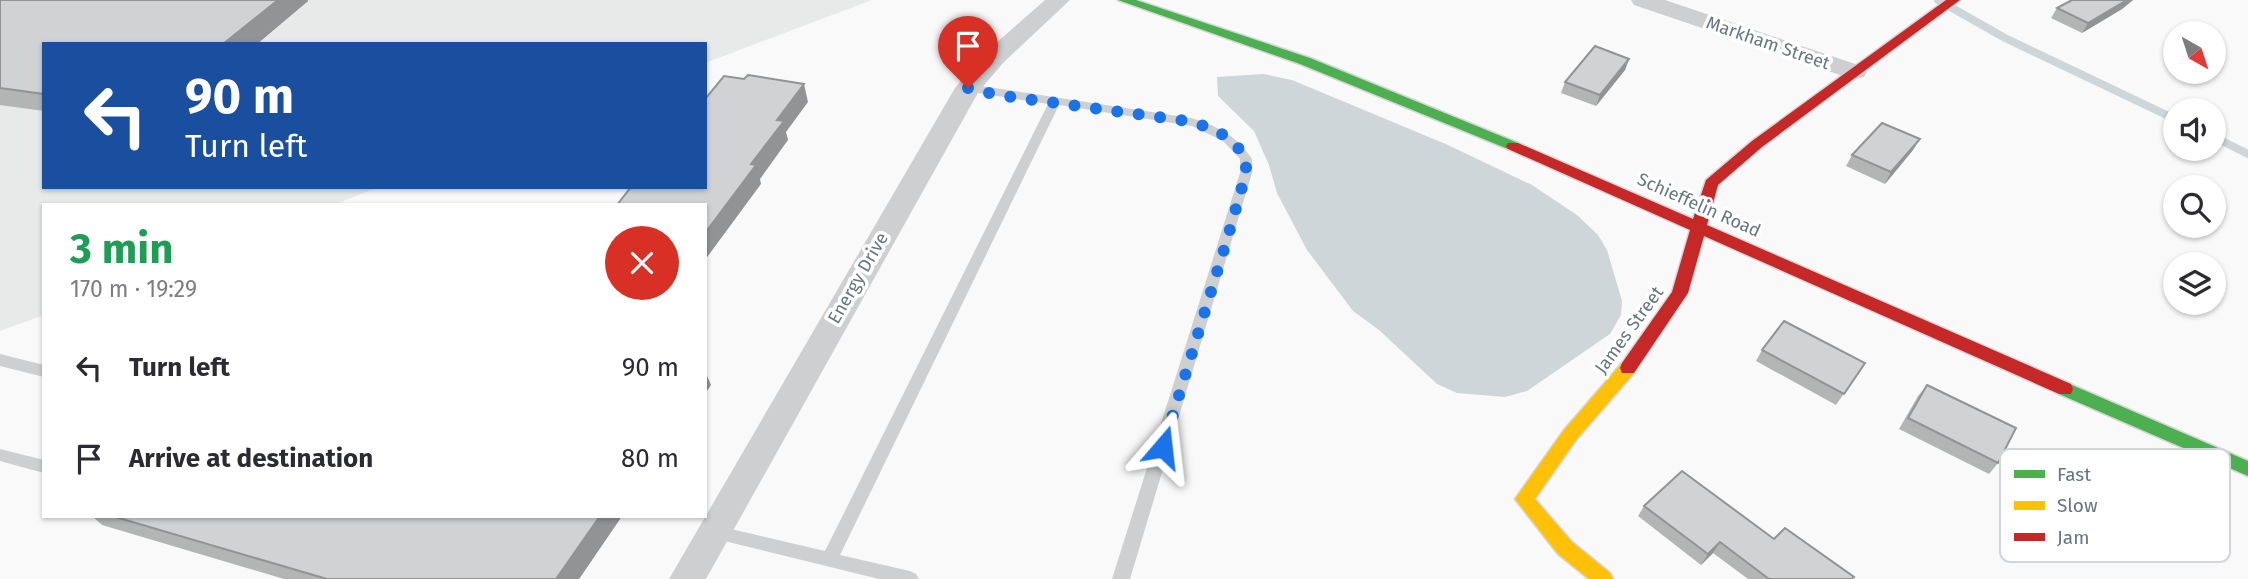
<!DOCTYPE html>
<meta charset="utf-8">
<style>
:root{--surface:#fff;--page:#f2f2f3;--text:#2b2b33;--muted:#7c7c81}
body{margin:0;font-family:"Fira Sans",sans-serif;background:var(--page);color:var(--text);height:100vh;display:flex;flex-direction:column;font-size:26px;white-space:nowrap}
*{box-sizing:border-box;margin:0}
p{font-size:23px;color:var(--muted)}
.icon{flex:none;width:38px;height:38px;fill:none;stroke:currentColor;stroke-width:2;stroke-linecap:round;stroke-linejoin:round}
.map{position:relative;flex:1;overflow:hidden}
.details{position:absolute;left:42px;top:203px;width:665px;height:315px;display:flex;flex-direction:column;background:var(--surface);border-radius:0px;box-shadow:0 2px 5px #0004}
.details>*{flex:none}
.top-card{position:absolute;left:42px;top:42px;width:665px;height:147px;border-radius:0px;box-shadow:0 2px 5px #0004;background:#1a4fa0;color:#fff;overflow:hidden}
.needle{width:46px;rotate:141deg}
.controls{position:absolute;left:2163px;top:21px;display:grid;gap:14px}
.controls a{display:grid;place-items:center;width:63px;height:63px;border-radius:50%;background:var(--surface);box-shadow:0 2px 5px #0004;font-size:35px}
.pin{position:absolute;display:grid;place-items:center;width:60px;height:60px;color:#fff;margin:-72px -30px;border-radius:50% 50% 50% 0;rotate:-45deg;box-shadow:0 0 7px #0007}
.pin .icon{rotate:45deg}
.me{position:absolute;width:77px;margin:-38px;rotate:17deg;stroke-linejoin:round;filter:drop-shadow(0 0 5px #0008)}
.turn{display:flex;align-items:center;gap:24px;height:147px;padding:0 28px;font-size:32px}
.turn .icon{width:91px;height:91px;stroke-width:2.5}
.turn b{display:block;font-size:49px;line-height:60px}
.round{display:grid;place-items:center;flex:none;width:74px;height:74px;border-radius:37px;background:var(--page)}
.head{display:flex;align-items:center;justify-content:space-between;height:119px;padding:0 28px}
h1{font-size:42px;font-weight:700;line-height:52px;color:#1e9e55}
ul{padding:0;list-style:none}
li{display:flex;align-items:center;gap:21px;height:91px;padding:0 28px}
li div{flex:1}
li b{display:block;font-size:26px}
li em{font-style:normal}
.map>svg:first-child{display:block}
</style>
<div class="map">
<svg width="2248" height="579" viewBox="0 0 2248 579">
<rect width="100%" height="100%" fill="#f9f9f9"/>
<!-- built -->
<path fill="#e8e9e9" d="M0,0H872L705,63V44H44V187H379L333,205H44V315L0,331Z"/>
<!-- water -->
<path fill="#ced6d9" d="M1263,74L1292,80L1448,145L1532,185L1577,215L1598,235L1607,250L1622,301L1621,315L1610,334L1527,391L1505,397L1457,393L1437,384L1379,330L1353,311L1307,250L1277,193L1269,165L1254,131L1218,96L1217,77Z"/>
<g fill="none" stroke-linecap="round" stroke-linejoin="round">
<!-- stream -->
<g stroke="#ced6d9" stroke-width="8">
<path d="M1938,0L2005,38L2175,119"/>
<path d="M2214,137L2248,154"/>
</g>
<!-- fast casing -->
<g stroke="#d5d6d7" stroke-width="3">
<g id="fast">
<path d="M1118,0H1136L1310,58L1518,143L1520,146L1518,149H1508L1300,64Z"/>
<path d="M2065,382L2248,461V476L2059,394L2057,389L2059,384Z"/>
</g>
</g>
<!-- slow casing -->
<g stroke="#d5d6d7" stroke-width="3">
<path id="slow" d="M1628,362L1634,363L1636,368L1634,373L1576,440L1535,499L1572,542L1610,573L1613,579H1589L1558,554L1515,499L1564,430L1622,363Z"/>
</g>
<!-- jam casing -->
<g stroke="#d5d6d7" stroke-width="3">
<path id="jam" d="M1946,0H1960L1762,147L1718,185L1707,225L2071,384L2073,389L2071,394H2059L1704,236L1688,293L1634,373H1622L1620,368L1622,363L1672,292L1690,230L1508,149L1506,146L1508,143H1518L1693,219L1706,180L1752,141Z"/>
</g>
<!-- lane -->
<g fill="#cecfd0" fill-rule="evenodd">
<path d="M968,84L1191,118C1218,126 1237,136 1252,159V173L1130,579H1112L1240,173V159L1223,141L1192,126L1059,105L840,555L910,571L916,574L919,579H879L708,537L706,532L708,527L714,525L825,551L1048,104L964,91V85Z"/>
<path d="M0,354L44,365V377L0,366Z"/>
<path d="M0,449L44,460V473L0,461Z"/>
</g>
<!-- street -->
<g fill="#cecfd0" fill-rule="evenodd">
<path d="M1045,0H1070L1004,62L979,91L706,579H669L955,88L986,52Z"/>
<path d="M1631,0H1665L1864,67L1867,72L1864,77L1855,79L1846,77L1634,5Z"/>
</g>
<!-- fast -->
<use href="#fast" fill="#4caf50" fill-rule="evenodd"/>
<!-- slow -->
<use href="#slow" fill="#ffc107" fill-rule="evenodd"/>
<!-- jam -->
<use href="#jam" fill="#c62828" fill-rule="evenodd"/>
</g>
<!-- wall -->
<g fill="#b3b5b5">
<path d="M0,0H308V1L257,44H44V111L0,105Z"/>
<path d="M2072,0H2133L2122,9L2082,33L2051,18L2057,8Z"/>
<path d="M1629,59L1625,70L1596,106L1561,93L1565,82Z"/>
<path d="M1913,150L1885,184L1846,166L1852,155Z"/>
<path d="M1762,350L1865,363L1836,405L1756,361Z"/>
<path d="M1927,385L1998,463L1989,474L1899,429L1918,396Z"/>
<path d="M2096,462L2183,550L2171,561L2071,510L2085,473Z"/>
<path d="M1644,506L1774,539L1852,579H1748L1713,553L1701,565L1638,516Z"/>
<path d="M92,516H622L579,579H284L102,525Z"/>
</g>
<!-- shaded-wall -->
<g fill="#929394">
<path d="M278,0H308V1L257,44H223Z"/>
<path d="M2127,0H2133L2122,9L2082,33L2088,23Z"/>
<path d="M1629,59L1625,70L1596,106L1600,95Z"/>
<path d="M804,84L808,102L786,132L788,140L760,179L761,184L705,260V233L751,164L777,120Z"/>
<path d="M1920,139L1913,150L1885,184L1891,172Z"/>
<path d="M705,371L711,385L705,394Z"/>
<path d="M600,516H622L579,579H556Z"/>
<path d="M1720,542L1713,553L1701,565L1708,554Z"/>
</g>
<!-- building -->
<g fill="#d0d2d3" stroke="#929394" stroke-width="2">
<path d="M0,0H278L223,44H44V94L0,88Z"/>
<path d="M2072,0H2127L2088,23L2057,8Z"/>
<path d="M1595,46L1629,59L1600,95L1565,82Z"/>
<path d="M748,75L804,84L777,120L784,121L751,164L756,165L705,233V205H617L631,187H705V99L724,76L744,79Z"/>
<path d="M1882,123L1920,139L1891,172L1852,155Z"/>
<path d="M1784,321L1865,363L1844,394L1762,350Z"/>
<path d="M1927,385L2016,428L1998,463L1908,418Z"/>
<path d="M1682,471L1774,539L1785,528L1854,577L1852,579H1769L1720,542L1708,554L1644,506Z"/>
<path d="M112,516H600L556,579H327Z"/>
</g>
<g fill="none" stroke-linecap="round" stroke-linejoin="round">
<!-- route -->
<path stroke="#1a73e8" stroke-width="12" stroke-dasharray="0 21.6" d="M968,88L998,95L1187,121C1213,128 1232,135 1246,159V173L1227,240L1163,447"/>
</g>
<g text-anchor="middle" stroke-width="7" stroke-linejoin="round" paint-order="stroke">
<!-- street labels -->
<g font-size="18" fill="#657683" stroke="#fff">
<text transform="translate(1768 43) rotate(19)" y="6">Markham Street</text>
<text transform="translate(1699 205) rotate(24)" y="6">Schieffelin Road</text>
<text transform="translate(858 278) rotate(-60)" y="6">Energy Drive</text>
<text transform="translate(1629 330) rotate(-54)" y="6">James Street</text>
</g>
</g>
<!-- legend -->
<rect x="2000" y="449" width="230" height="113" rx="10" fill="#fff" stroke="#d1d6da" stroke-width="2"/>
<rect x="2014" y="470" width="31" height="8" fill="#4caf50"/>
<rect x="2014" y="501" width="31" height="9" fill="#ffc107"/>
<rect x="2014" y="533" width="31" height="8" fill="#c62828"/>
<g font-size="19" fill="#657683">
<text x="2057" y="481">Fast</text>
<text x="2057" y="512">Slow</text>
<text x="2057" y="544">Jam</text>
</g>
</svg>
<div class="controls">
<a><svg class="needle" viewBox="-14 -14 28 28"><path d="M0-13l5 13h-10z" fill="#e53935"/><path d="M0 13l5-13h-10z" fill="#7c7c81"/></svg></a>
<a><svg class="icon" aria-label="sound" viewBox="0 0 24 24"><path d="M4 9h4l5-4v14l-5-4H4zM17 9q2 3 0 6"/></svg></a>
<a><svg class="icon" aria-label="search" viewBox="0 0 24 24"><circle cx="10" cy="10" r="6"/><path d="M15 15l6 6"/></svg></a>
<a><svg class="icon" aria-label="layers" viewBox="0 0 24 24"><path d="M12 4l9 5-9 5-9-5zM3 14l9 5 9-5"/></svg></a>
</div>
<div class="pin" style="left:968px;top:88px;background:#d93025"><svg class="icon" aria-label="arrive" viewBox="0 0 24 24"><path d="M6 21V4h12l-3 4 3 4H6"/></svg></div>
<svg class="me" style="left:1163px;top:447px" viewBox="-20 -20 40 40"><path d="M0-17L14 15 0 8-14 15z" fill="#1a73e8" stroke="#fff" stroke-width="4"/></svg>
<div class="top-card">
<div class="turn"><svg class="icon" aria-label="left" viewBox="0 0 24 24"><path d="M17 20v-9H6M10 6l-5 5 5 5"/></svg><div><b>90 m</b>Turn left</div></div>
</div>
<section class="details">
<div class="head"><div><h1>3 min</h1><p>170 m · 19:29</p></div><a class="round" style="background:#d93025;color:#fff"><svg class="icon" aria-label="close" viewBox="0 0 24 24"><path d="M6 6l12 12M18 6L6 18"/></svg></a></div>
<ul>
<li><svg class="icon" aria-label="left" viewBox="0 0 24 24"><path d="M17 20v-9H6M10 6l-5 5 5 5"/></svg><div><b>Turn left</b></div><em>90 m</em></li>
<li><svg class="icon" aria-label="arrive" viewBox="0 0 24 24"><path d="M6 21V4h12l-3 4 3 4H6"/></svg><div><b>Arrive at destination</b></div><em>80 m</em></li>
</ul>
</section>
</div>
